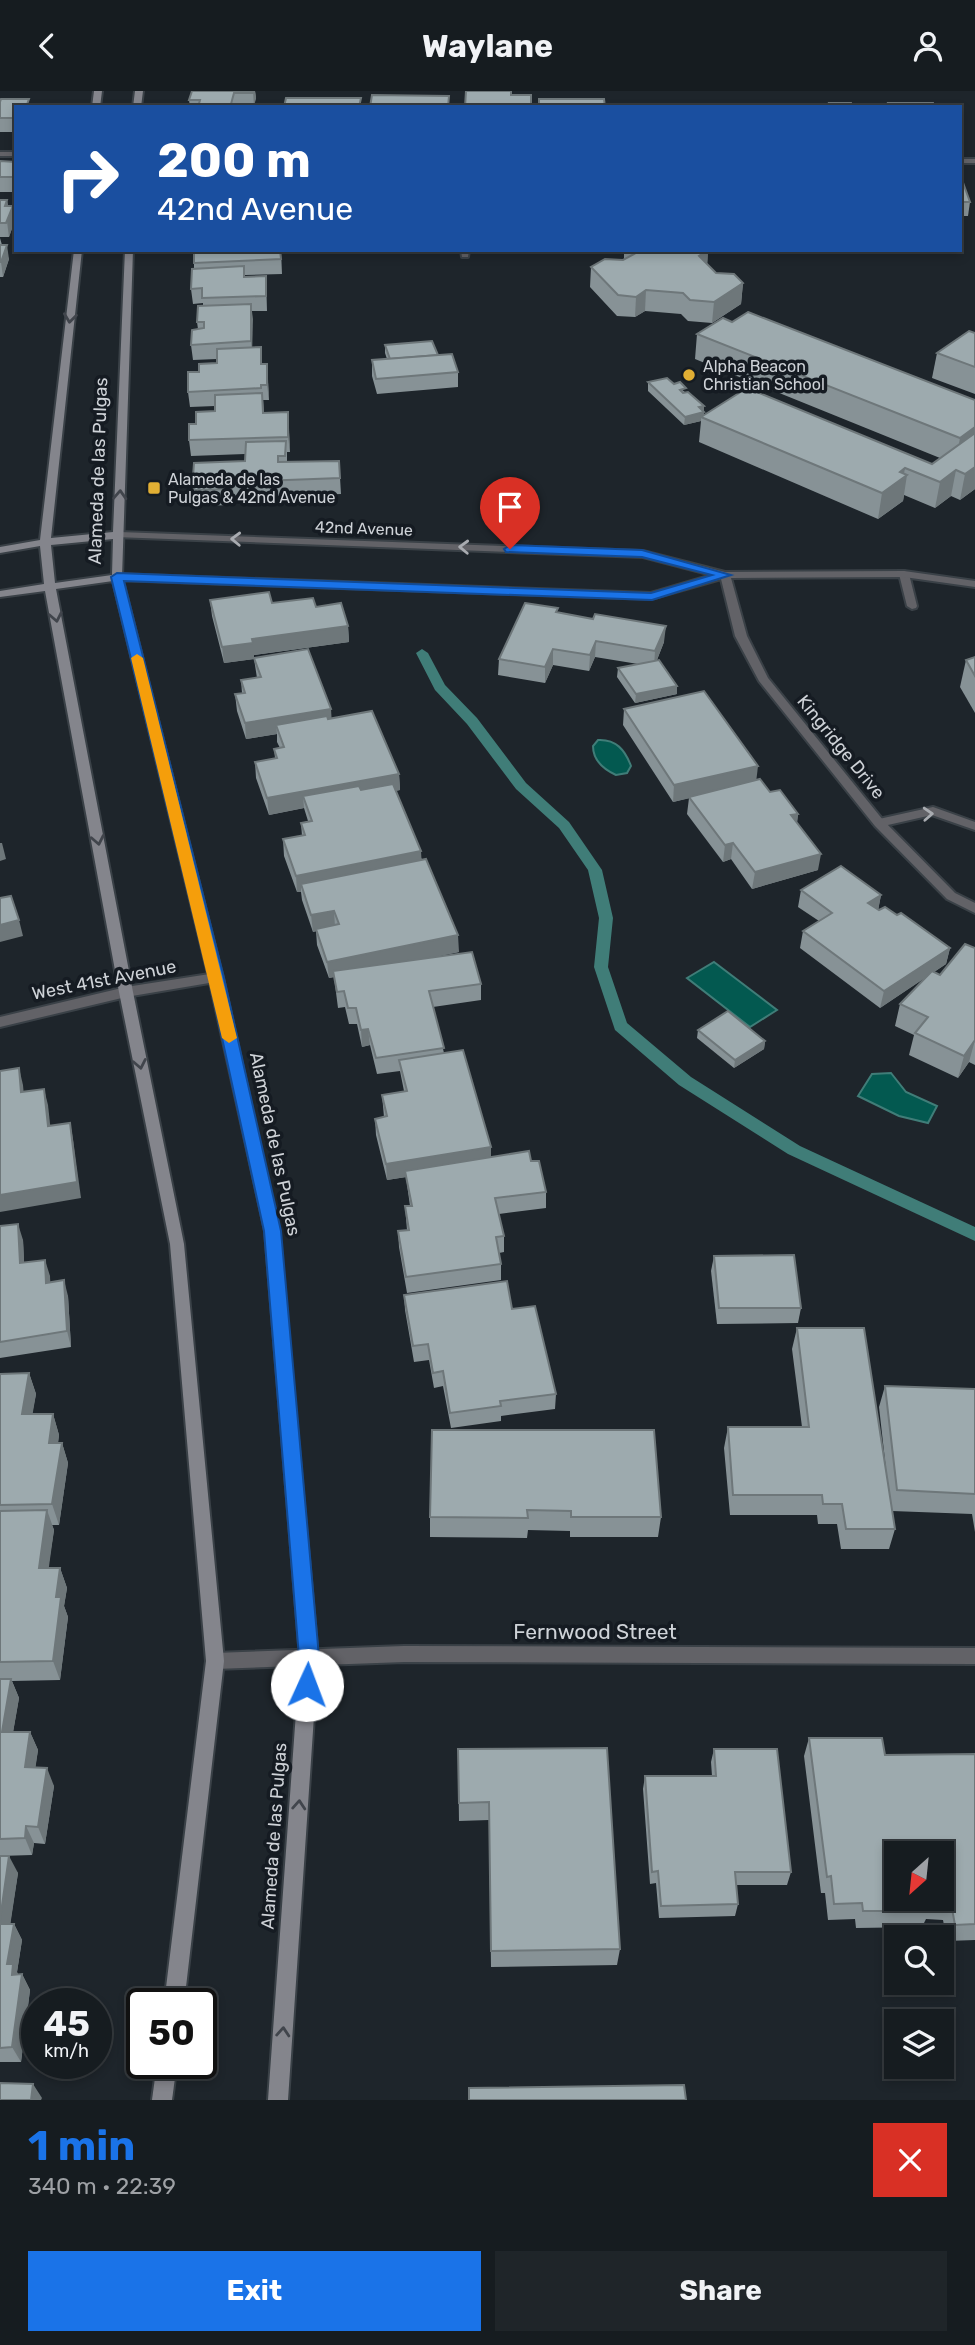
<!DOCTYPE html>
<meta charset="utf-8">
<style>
:root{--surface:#161c20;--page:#1f2529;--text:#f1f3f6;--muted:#9ea1a5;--line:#353a3e;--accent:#1a73e8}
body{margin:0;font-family:Rubik,sans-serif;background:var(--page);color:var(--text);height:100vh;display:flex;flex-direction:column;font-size:26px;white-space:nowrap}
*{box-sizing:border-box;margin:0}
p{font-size:23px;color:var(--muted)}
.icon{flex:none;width:38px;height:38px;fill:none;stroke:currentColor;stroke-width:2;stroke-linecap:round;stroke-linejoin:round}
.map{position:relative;height:2009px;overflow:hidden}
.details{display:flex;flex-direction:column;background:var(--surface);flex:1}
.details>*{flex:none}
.hud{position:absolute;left:14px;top:14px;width:948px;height:147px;border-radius:0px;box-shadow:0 4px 10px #0003,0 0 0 2px var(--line);background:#1a4fa0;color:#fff;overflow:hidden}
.needle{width:46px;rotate:207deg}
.fabs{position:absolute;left:884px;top:1750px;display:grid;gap:14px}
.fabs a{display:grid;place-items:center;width:70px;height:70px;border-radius:0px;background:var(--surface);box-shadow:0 4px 10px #0003,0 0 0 2px var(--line);font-size:35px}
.speed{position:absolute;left:21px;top:1897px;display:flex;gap:14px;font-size:35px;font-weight:700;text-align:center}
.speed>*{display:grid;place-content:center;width:91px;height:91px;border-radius:50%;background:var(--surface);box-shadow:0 4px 10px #0003,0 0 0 2px var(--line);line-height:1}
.speed small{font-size:18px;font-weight:400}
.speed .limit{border:4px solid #111;border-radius:10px;background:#fff;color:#111}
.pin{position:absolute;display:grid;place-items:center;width:60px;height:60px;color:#fff;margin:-72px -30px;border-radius:50% 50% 50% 0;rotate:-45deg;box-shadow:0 0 7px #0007}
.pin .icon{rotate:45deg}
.me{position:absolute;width:77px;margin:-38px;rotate:2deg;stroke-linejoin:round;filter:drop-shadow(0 0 5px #0008)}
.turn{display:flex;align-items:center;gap:24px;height:147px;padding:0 28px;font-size:32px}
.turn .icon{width:91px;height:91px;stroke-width:2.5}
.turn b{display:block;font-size:49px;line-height:60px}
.round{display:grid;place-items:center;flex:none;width:74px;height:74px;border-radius:0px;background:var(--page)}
.head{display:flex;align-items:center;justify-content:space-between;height:119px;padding:0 28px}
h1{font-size:42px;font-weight:700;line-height:52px;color:var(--accent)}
.primary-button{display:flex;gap:14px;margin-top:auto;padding:14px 28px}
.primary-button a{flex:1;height:80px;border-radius:0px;background:var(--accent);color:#fff;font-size:28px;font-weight:700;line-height:80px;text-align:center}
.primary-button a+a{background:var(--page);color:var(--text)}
header{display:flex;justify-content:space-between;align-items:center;height:91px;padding:0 28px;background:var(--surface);font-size:32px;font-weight:700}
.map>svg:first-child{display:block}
</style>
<header><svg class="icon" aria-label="back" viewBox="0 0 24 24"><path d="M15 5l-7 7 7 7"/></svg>Waylane<svg class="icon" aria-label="person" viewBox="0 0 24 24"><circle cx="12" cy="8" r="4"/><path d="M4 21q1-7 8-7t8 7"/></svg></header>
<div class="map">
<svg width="975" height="2009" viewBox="0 0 975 2009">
<rect width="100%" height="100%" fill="#1e252b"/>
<!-- water -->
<g fill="#035950" stroke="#407d78" stroke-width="2">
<path d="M598,649C616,648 625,659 631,675L627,682L616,684C603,678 593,669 593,655Z"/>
<path d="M714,871L777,919L750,936L687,887Z"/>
<path d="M891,982L906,1001L937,1015L928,1032L899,1025L858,1005L872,983Z"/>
</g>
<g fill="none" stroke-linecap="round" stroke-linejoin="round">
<!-- stream -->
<path fill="#407d78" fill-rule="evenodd" d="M422,558L428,562L445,594L477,627L526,692L569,731L602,779L613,827L608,876L627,932L691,986L800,1055L975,1136V1150L788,1063L679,994L615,939L594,876L599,827L588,779L559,737L516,698L467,633L435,599L416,562Z"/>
<!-- lane casing -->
<g stroke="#3a4147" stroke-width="4">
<g id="lane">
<path d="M461,159H469L468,166H462Z"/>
<path d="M904,480L909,483L917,515L916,517L912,518L907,515L899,483Z"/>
<path d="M933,716L975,731V739L932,724L879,736L873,732L879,728Z"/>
</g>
</g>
<!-- street casing -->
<g stroke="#3a4147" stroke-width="4">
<g id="street">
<rect x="0" y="61" width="16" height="4"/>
<rect x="961" y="68" width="14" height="4"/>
<path d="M119,441L643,460L725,481L904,480L975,490V496L904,486L731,487L747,545L768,587L883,729L955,802L975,812V822L947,808L875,735L759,590L735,545L721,488L651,508L117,489L112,486L117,483L651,502L712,484L643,466L115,446V442Z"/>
<path d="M216,882L221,884L223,887L221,890L126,906L0,936V926L126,896Z"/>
<path d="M404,1555L975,1557V1573L404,1571L215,1578L209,1576L206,1570L209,1564L215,1562Z"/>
</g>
</g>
<!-- secondary casing -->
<g stroke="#3a4147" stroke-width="4">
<g id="secondary">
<path d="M94,0H102L100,16H92Z"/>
<path d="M135,0H143L141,16H133Z"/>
<path d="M74,159H82L51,447L113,441L125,159H133L122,486L223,887L279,1140L318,1566L288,2009H268L300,1566L265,1140L209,887L113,490L56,498L133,901L184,1153L224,1570L184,1913H164L206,1570L170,1153L119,901L45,500L0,506V500L44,493L40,455L0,462V456L40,449ZM113,448L112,484L55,492L51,454Z"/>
<path d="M157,1972H177L172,2009H152Z"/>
</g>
</g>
<!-- lane -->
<use href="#lane" fill="#626267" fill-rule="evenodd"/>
<!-- street -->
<use href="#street" fill="#626267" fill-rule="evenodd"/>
<!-- secondary -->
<use href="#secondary" fill="#84858c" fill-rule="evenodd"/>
</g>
<!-- wall -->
<g fill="#879296">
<path d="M192,0H255L256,7L254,13L258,14V16H190L189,9Z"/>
<path d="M0,11L16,16V41H0Z"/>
<path d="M0,70L16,71V101H0Z"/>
<path d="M961,86L970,111L968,125H961Z"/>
<path d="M0,109H7L8,115L15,129L9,146H0Z"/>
<path d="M0,147L2,154L9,168L3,186H0Z"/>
<path d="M281,159L282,183L245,184V186L266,185L267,220H252V257L262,273H267L269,309H263L264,322L288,321L290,361H287V371L339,370L341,403L233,407V414L194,415L192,399L245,370V363L191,365L189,349L196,333L215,320V315L190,316L188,301L199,281L217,272V268L193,269L191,254L198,238L197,231L203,214V212L193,213L191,198L194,178V172Z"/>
<path d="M624,159H708L707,173L716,182L743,192L741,213L712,232L688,230L681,223L645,220L635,226L617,225L590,196L591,176L623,169H624Z"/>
<path d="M732,231L975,309V398L960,409L951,405L935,417L904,404L903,410L878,428L699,351L701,330L684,334L648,300V291L674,293L704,315V324L932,373L940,367L695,268L697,243Z"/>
<path d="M975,242V303L932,287L937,262Z"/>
<path d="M385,254L438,264L458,281V296L377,303L372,285V269L387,268L385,262Z"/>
<path d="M210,509L272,512L316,516L348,535L349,551L254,564V567L331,627L399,683L400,699L395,700L422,769L459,861L424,868L481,893V909L433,916L444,962L491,1056V1066L531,1070L546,1101V1117L499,1123L504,1145V1161L499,1162L501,1173V1189L407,1202L399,1156L398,1140L407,1139L405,1115H410L406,1086L387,1089L376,1044L375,1028L384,1026L382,1004L404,1000L400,980L377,983L370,954L362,956L357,933H349L345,916L338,917L334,886L329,887L317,854L316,840L313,841L302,809L301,801H297L284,765L283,748L302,745L301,732L308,730L304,717L269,724L256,687L255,671L275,667L274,658L280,657L277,651V643L246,648L237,620L235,603L242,602L241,589L257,587L254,568L224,572L212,525Z"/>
<path d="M558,522L664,551L657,569L677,595V603L635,612L617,586L618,577L638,573L595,566L589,580L553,574L545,592L498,584L499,568Z"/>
<path d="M975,566V622L960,596L966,569Z"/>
<path d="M624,618L756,689L770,701L798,723L797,732L818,779L752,798L731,768L723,771L687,723L689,707L673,711L623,634Z"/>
<path d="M801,799L881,804L878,819L897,824L950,857L946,873L934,881L940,884L975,857V974L969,971L958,987L909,964L914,944L895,935L900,913L926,886L880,917L800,857L803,840L819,830L798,816Z"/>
<path d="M698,939L765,950L764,958L734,977L697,947Z"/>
<path d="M0,1135L23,1149L24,1172L50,1185V1191L68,1205L71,1256L0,1267Z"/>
<path d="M714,1165L801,1217L798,1232L717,1233L711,1180Z"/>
<path d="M404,1204L512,1218L556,1303L555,1318L501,1325V1330L451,1337L443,1295L434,1297L429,1269L414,1271L405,1219Z"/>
<path d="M797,1237L887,1387L879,1316L885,1295L975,1298V1441L972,1423L892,1420L895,1438L889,1458H841L837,1433H818L817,1424H730L724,1357L728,1336H802L792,1258Z"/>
<path d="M29,1282L36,1303L32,1323H53L59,1344L58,1352H62L68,1372L59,1434H52L54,1439L48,1477H60L67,1497L64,1515L68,1526L60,1589L12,1590L19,1607L13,1641H30L38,1659L35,1677L54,1695L45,1753L34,1752L32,1764L0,1765V1283Z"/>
<path d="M432,1339L661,1426L658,1446H570V1440L528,1439L527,1447L430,1446V1426Z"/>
<path d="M809,1647L885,1664L975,1663V1849L947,1850L943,1829L926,1828L922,1836L856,1837L855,1828L828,1829L825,1802H821L804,1665Z"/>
<path d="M458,1658L620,1858L617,1874L491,1876L489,1729L459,1730Z"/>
<path d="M714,1658L791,1781L787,1794H736L738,1813L735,1825L659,1827L656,1792L650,1793L643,1698L645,1685H712L711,1671Z"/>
<path d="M0,1765L18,1782L10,1833H14L22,1849L17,1881L18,1884L22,1883L30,1899L21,1971H0Z"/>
</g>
<!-- shaded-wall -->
<g fill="#6e777a">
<path d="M253,0H255L256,7L254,16Z"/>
<path d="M7,109L9,123L13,115L15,129L9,146L5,115Z"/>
<path d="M7,154L9,168L3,186L1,171Z"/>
<path d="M708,160L707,180L699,165Z"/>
<path d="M743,192L741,213L712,232L714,211Z"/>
<path d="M646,199L645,220L635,226L636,206Z"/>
<path d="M251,213L253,228L252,265L251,250Z"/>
<path d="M267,273L268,288L269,309L267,294Z"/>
<path d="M704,315V327L701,326V330L684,334L685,326L699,316Z"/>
<path d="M288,321L289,337L290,361L288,346Z"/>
<path d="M975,335V358L955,373L960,347Z"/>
<path d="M975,376V398L960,409L965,383Z"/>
<path d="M905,377L903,388L907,384L903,410L878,428L882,402L900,381Z"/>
<path d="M956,379L951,405L935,417L940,391Z"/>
<path d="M232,391L233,407V414L231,398Z"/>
<path d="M348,535L349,551L254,564V568L224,572L222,556L252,548Z"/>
<path d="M666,535L664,551L654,576L655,560Z"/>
<path d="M596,550L595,566L589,580L590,564Z"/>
<path d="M553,558V574L545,592V576Z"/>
<path d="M677,595V603L635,612L636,603Z"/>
<path d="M331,618L332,634H276L277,643L246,648L245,632Z"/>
<path d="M758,675L756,692L673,711L674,694Z"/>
<path d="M399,683L400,699L307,716L303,705L304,717L269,724L267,707Z"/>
<path d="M798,723L796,739L791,724Z"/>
<path d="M0,752H2L6,768L0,770Z"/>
<path d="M733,752L731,768L723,771L725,754Z"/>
<path d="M421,760L422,777L301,793V801H297L296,785Z"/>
<path d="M821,763L818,779L752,798L755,781Z"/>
<path d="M881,804L878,820L868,812Z"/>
<path d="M334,820L335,836L313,841L311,824Z"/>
<path d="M19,829L23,845L0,851V834Z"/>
<path d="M458,844L459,861L334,886L333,880L334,886L329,887L327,871Z"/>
<path d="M950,857L946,873L880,917L884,900Z"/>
<path d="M368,938L370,954L362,956L361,939Z"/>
<path d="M975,949L969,971L958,987L964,965Z"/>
<path d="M765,950L764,958L734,977L735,969Z"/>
<path d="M19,977L23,994L25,1017L21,1001Z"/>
<path d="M44,998L48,1014L52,1051L48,1035Z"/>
<path d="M70,1032L73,1048L81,1107L0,1121V1104Z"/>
<path d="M491,1056V1072L405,1080L406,1086L387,1089L386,1073Z"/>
<path d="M18,1133L23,1149L25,1188L20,1172Z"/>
<path d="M45,1169L50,1185L51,1207L46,1192Z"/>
<path d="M64,1189L68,1205L71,1256L67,1240Z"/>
<path d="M29,1282L36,1303L29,1344L22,1323Z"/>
<path d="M53,1323L59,1344L55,1373L49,1352Z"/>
<path d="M62,1352L68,1372L59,1434L52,1413Z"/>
<path d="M47,1419L54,1439L46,1497L39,1477Z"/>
<path d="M60,1477L67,1497L64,1515L68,1526L60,1589L53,1570L56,1506Z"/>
<path d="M11,1588L19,1607L10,1659L2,1641Z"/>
<path d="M30,1641L38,1659L33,1694L25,1676Z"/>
<path d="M47,1677L54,1695L45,1753L38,1736Z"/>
<path d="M26,1735L34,1752L32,1764L25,1747Z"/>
<path d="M9,1765L18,1782L8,1849L0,1834V1829Z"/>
<path d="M14,1833L22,1849L17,1881L21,1889L22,1883L30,1899L21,1971L12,1956L7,1873Z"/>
<path d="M33,1993L42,2007L41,2009H31Z"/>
</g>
<!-- building -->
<g fill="#9daaae" stroke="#6e777a" stroke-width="2" fill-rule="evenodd">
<path d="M192,0H253V2H234L231,13L258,14V16H198L200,9H189Z"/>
<path d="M466,0H511V4H531V16H465Z"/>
<path d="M372,4L449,5L448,16H370Z"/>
<path d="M286,7H361L359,16H284Z"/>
<path d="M1,8H29L26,16H16V27H0V11Z"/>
<path d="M539,8H604L605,16H539Z"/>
<path d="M829,12H851L852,16H830Z"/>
<path d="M888,12H933L934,16H889Z"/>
<path d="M0,70L16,71V86H0Z"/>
<path d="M961,86L970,111H961Z"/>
<path d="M0,109H7L5,115H13L6,132H0Z"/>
<path d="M0,154H7L1,171H0Z"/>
<path d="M194,159H280L281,168L194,172Z"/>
<path d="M629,159H708L699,165L716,182L734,183L743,192L714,211L690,209L683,202L646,199L636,206L618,204L591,176L605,168L623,169L634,163Z"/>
<path d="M244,175V186L266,185V205L202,207V197L191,198L192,178Z"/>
<path d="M251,213V250L191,254L192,239L204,237V231H197L198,215Z"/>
<path d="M748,221L975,309V336L960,347L697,243L723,227L732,231Z"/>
<path d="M969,240L975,242V276L937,262Z"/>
<path d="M432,250L438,264L390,268L385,254Z"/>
<path d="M261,256V273H267V294H261V297L188,301V281H199V273L217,272V258Z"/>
<path d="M452,263L458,281L376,288L372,269Z"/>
<path d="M667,287L674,293L680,291L686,297L680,299L683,302L688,301L704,315L699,316L704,321L685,326L648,291Z"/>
<path d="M747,297L932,373L975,342V376L965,383L956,379L940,391L905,377L900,381L907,384L882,402L701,326Z"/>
<path d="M262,302L263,322L288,321V346L189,349V333H196V321L215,320V304Z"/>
<path d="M286,350L285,365H278V371L339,370L340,387L232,391L231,398L192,399L194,372L245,370L246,351Z"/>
<path d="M269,501L272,512L313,507L316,516L341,512L348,535L252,548L253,552L222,556L210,509Z"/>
<path d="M525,512L558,517L556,521L593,528L595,523L666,535L655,560L596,550L590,564L553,558L545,576L499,568Z"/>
<path d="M308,558L331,618L245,632L235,603L245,602L241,589L261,586L254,567Z"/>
<path d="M975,566V585L966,569Z"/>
<path d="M659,569L677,595L636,603L618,577Z"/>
<path d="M704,600L758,675L674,694L624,618Z"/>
<path d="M372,620L399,683L267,707L255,671L277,667L274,658L284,656L276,634L327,625L328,628Z"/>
<path d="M760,688L770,701L780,699L798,723L791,724L821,763L755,781L733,752L725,754L689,706Z"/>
<path d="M393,693L421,760L296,785L283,748L305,744L301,732L312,730L303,705L359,695L361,699Z"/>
<path d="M426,768L458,844L327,871L316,838L339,833L334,820L311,824L301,793Z"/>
<path d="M841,775L881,804L868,812L879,819L885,816L897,824L901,822L950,857L884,900L803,840L832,822L801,799Z"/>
<path d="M11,805L19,829L0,834V807Z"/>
<path d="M965,853L975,857V949L964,965L915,942L928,926L900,913L932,880L940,884Z"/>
<path d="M472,861L481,893L429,900L444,957L376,967L368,938L361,939L356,917H348L344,900L337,901L333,880Z"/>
<path d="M728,920L765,950L735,969L698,939Z"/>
<path d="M463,959L491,1056L386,1073L375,1028L387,1025L382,1004L407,1000L399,969Z"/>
<path d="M19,977L21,1001L44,998L48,1035L70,1032L77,1091L0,1104V980Z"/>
<path d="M529,1060L531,1070H539L546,1101L495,1107L504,1145L496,1146L501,1173L406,1186L398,1140L409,1139L405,1115H412L405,1080Z"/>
<path d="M18,1133L20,1172L45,1169L46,1192L64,1189L67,1240L0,1251V1135Z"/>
<path d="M794,1164L801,1217H719L714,1165Z"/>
<path d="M507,1190L512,1218L535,1215L556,1303L500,1310L501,1315L450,1322L443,1280L433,1282L428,1253L413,1255L404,1204Z"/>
<path d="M797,1237H864L895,1438H846L842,1413H823L822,1404H733L728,1336H809Z"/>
<path d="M29,1282L22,1323H53L49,1352H62L52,1413L0,1414V1283Z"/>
<path d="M885,1295L975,1298V1403L897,1399Z"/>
<path d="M432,1339H654L661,1426H571V1420L527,1419L528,1427L430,1426Z"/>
<path d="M47,1419L39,1477H60L56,1506H61L53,1570L0,1571V1420Z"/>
<path d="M0,1588H11L2,1641H30L25,1676L47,1677L38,1736L26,1735L25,1747L0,1748Z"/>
<path d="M809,1647H882L885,1664L975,1663V1833L955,1834L951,1812H928L930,1820H863L862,1812L834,1813L831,1785L827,1786ZM896,1762H942V1808H896Z"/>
<path d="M607,1657L620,1858L491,1860L489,1711L459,1712L458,1658Z"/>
<path d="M714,1658H777L791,1781H735L738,1813L661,1815L658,1780L652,1781L645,1685H716Z"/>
<path d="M0,1765H9L0,1829Z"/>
<path d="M0,1833H14L7,1873H13L12,1884L22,1883L12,1956L0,1957Z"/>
<path d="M0,1992L33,1993L31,2009H0Z"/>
<path d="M684,1994L686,2009H469V1997Z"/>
</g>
<!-- one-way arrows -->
<defs><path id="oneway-chevron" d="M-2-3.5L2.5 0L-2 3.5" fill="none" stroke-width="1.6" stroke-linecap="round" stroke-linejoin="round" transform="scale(1.75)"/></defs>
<g stroke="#41454c">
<use href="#oneway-chevron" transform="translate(70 227) rotate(97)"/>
<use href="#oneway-chevron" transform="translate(120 404) rotate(-87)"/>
<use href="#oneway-chevron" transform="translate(56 526) rotate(79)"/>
<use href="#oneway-chevron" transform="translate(98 749) rotate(79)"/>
<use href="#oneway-chevron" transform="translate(140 973) rotate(79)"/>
<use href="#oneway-chevron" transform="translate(299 1714) rotate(-86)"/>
<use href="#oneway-chevron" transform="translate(283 1941) rotate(-86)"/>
</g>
<g stroke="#a8abb0">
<use href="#oneway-chevron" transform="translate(236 448) rotate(-178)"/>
<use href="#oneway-chevron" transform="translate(464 456) rotate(-178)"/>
<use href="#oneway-chevron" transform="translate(928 723) rotate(-3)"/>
</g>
<!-- route -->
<path fill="#1a73e8" stroke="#114b97" stroke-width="2" d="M510,454L642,459L731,484L652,509L124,490L224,887L281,1140L319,1566L314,1600L307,1603L300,1600L297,1594L299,1566L264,1140L209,887L111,486L117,482L651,502L712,484L642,466L506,461L504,458Z"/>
<!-- slow -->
<path fill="#f59e0b" d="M137,563L143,567L237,947L229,952L222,947L131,567Z"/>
<!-- markers -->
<g fill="#e1af34" stroke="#151b22" stroke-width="2.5">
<circle cx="689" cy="284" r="7"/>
<rect x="147" y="390" width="14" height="14" rx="3.5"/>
</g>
<g text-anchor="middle" stroke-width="7" stroke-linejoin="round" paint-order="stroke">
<!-- far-poi labels -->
<g font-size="16" fill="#ced2d7" stroke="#151b22" text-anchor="start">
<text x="703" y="281">Alpha Beacon<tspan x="703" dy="18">Christian School</tspan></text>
<text x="168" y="394">Alameda de las<tspan x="168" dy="18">Pulgas &amp; 42nd Avenue</tspan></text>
</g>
<!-- far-street labels -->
<g font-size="16" fill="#ced2d7" stroke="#151b22">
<text transform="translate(364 437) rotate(2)" y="6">42nd Avenue</text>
</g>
<!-- street labels -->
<g font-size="18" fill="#ced2d7" stroke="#151b22">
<text transform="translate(98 380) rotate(-88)" y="6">Alameda de las Pulgas</text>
<text transform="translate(841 656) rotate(51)" y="6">Kingridge Drive</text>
<text transform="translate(104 889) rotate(-11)" y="6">West 41st Avenue</text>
<text transform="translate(275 1053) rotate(78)" y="6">Alameda de las Pulgas</text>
<text transform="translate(274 1745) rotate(-86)" y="6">Alameda de las Pulgas</text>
</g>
<!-- near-street labels -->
<g font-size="21" fill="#ced2d7" stroke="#151b22">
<text x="595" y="1548">Fernwood Street</text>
</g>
</g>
</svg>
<div class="fabs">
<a><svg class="needle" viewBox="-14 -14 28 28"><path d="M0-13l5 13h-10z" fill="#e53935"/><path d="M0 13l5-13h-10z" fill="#9ea1a5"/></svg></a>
<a><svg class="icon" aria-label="search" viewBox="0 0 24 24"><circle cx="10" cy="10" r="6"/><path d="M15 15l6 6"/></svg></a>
<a><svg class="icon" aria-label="layers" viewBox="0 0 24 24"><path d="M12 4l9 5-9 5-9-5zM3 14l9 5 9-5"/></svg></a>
</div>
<div class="speed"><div>45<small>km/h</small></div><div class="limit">50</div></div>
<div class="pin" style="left:510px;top:458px;background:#d93025"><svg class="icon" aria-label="arrive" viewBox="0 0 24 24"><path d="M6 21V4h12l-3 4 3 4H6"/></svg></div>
<svg class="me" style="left:307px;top:1594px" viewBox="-20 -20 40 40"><circle r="19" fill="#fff"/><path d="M0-13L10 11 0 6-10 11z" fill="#1a73e8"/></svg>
<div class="hud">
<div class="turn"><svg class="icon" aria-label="right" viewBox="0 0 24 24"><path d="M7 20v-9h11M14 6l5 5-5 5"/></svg><div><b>200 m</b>42nd Avenue</div></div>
</div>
</div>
<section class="details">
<div class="head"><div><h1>1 min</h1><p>340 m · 22:39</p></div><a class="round" style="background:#d93025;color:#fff"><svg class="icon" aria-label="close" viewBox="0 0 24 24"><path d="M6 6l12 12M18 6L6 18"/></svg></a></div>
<div class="primary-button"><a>Exit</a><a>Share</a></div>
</section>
